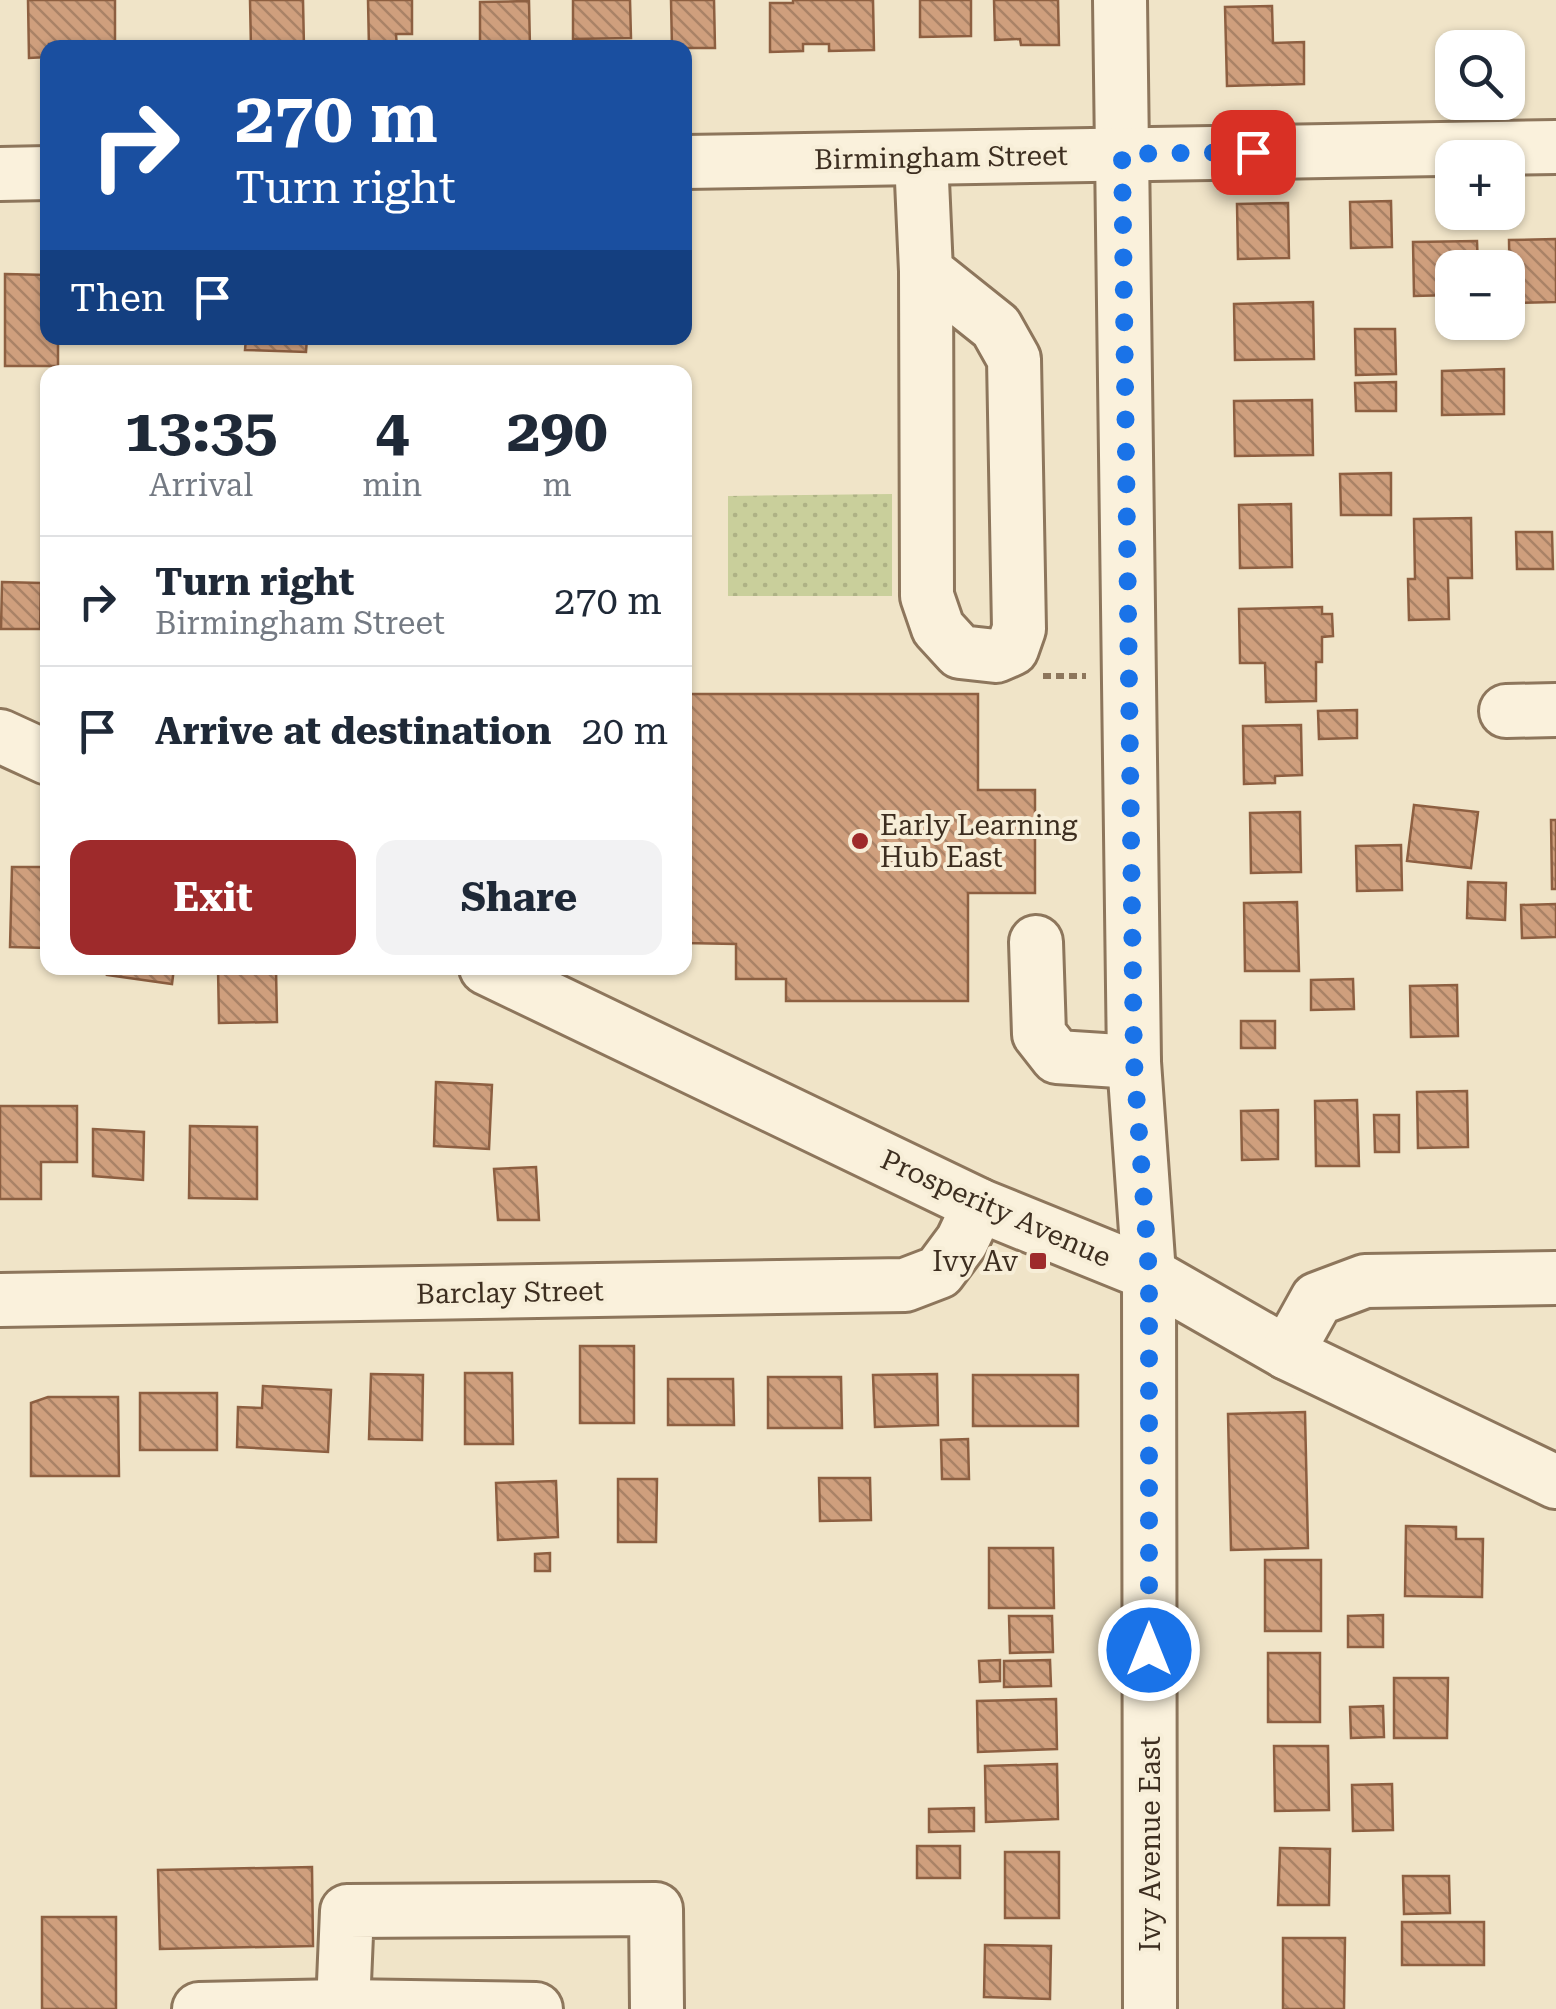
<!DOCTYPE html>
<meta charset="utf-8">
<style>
:root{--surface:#fff;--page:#f2f2f3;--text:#1f2937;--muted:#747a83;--line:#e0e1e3;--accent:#9e2a2b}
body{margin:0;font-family:"Roboto Serif",serif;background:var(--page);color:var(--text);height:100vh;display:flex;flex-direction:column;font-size:38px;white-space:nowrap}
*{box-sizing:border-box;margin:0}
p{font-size:32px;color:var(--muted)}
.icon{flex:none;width:55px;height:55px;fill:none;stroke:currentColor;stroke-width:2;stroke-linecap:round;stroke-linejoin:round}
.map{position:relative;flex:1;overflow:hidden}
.panel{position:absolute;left:40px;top:365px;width:652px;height:610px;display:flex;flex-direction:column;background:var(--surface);border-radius:20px;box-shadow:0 2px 8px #0004}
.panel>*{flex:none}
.guide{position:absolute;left:40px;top:40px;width:652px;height:305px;border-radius:20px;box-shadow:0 2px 8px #0004;background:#1a4fa0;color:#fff;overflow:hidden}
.fabs{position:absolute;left:1435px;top:30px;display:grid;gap:20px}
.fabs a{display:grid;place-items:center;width:90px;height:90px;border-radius:20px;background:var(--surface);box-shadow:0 2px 8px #0004;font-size:50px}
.pin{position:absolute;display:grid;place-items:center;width:85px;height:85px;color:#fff;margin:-42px;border-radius:20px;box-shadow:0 5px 15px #0006}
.me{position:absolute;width:110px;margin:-55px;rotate:0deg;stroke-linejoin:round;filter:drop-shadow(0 0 8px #0008)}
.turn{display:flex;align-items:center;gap:35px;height:210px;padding:0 30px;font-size:45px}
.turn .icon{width:130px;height:130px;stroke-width:2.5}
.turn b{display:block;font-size:70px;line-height:85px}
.then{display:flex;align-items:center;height:95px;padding:0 30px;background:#0003;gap:20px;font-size:38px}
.eta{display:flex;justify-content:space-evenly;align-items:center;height:170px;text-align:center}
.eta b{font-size:60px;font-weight:700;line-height:70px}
.button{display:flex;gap:20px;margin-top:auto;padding:20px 30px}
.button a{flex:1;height:115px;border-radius:20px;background:var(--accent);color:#fff;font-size:40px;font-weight:700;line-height:115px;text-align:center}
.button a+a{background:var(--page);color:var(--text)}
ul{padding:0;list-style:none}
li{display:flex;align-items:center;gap:30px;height:130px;padding:0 30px;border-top:2px solid var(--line)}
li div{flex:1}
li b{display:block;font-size:38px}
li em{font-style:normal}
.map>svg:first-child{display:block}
</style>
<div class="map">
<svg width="1556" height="2009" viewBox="0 0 1556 2009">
<defs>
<pattern id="park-dots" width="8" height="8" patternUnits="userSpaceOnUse" patternTransform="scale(2.5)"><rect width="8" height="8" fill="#c9cf9b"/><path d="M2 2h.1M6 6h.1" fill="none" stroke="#aeb285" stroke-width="1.8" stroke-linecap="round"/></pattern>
<pattern id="building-back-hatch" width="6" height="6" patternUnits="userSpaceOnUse" patternTransform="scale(2.5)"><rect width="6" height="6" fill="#cf9f7d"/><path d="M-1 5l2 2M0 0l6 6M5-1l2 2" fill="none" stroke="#a98266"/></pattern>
</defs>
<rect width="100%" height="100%" fill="#f0e4c8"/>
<!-- park -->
<path fill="url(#park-dots)" d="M892,494V596H728V496Z"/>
<!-- building -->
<g fill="url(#building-back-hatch)" stroke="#8d5f41" stroke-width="2.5">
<path d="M28,0H115V48H84V43L49,44L48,57L29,58Z"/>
<path d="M250,0H303L304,48H251Z"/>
<path d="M368,0H412V34H396L397,48H369Z"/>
<path d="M573,0H630L631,38L573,39Z"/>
<path d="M671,0H714L715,48H672Z"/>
<path d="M793,0H873L874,50L829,51V44H803V51L770,52V3H793Z"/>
<path d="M920,0H971V36L920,37Z"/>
<path d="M994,0H1058L1059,45H1021L1020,39L995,40Z"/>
<path d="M529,1L530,48H480V2Z"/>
<path d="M1272,6L1273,43L1304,42V84L1227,86L1225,7Z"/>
<path d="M1391,201L1392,247L1351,248L1350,202Z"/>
<path d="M1288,203L1289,258L1238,259L1237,204Z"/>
<path d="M1556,239V302L1510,303L1509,240Z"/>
<path d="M1477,241L1478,268H1452V295L1414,296L1413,242Z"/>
<path d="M5,274L48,275V338H58V366H5Z"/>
<path d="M1313,302L1314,359L1235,360L1234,304Z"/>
<path d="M1355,329H1395L1396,374L1356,375Z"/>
<path d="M246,338H307L306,352L245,350Z"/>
<path d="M1504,369V414L1442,415V371Z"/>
<path d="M1396,382V411H1356L1355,383Z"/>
<path d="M1312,400L1313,455L1235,456L1234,401Z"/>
<path d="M1391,473V515H1341L1340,474Z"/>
<path d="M1291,504L1292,567L1240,568L1239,505Z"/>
<path d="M1471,518L1472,578H1448L1449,619L1409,620L1408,579H1415L1414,519Z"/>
<path d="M1516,532H1552L1553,569H1517Z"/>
<path d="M2,582L41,583L40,629H1Z"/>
<path d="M1322,607V614H1332L1333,636L1322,637V662H1316V701L1266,702L1265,663H1240L1239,609Z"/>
<path d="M685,694H978V790H1035V893H968V1001H786V979H736V944L685,943Z"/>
<path d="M1357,710V738L1319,739L1318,711Z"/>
<path d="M1301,725L1302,775L1275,776V783L1244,784L1243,726Z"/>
<path d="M1414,805L1478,812L1471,868L1407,861Z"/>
<path d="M1300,812L1301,872L1251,873L1250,813Z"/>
<path d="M1551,820H1556V889H1552Z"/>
<path d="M1401,845L1402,890L1357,891L1356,846Z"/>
<path d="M12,867H48V948L10,947Z"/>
<path d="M1468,882L1506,883L1505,920L1467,918Z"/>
<path d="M1297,902L1299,971H1245L1244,903Z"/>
<path d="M1556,904V937L1522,938L1521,905Z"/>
<path d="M108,968H174L172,984L107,975Z"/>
<path d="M218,968H276L277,1022L219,1023Z"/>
<path d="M1353,979L1354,1009L1311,1010V980Z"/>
<path d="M1457,985L1458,1036L1411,1037L1410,986Z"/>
<rect x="1241" y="1021" width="34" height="27"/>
<path d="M436,1082L492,1085L489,1149L434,1146Z"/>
<path d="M1467,1091L1468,1147L1418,1148L1417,1092Z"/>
<path d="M1357,1100L1359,1166H1316L1315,1101Z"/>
<path d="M0,1106H77V1162H41V1199H0Z"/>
<path d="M1278,1110V1159L1242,1160L1241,1111Z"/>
<path d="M1374,1115H1399V1152H1375Z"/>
<path d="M190,1126L257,1127V1199L189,1198Z"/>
<path d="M93,1129L144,1132L143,1180L93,1176Z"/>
<path d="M536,1167L539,1220H498L494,1169Z"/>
<rect x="580" y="1346" width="54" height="77"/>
<path d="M465,1373H512L513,1444H465Z"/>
<path d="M371,1374L423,1375L422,1440L369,1439Z"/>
<path d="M937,1374L938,1425L875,1427L873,1375Z"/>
<rect x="973" y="1375" width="105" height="51"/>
<path d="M768,1377H841L842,1428H768Z"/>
<path d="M668,1379H733L734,1425H668Z"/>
<path d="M263,1386L331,1390L328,1452L237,1447L238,1407L262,1408Z"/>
<rect x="140" y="1393" width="77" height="57"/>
<path d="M48,1397H118L119,1476H31V1403Z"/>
<path d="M1305,1412L1308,1548L1231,1550L1228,1414Z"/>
<path d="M968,1439L969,1479H942L941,1440Z"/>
<path d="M819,1478H870L871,1520L820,1521Z"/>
<path d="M618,1479H657L656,1542H618Z"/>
<path d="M556,1481L558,1537L498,1540L496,1483Z"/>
<path d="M1406,1526L1456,1527V1539H1483L1482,1597L1405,1596Z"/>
<path d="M989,1548H1053L1054,1608H989Z"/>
<path d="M550,1553V1571H535V1554Z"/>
<rect x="1265" y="1560" width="56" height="71"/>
<path d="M1383,1615V1647H1348V1616Z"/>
<path d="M1009,1616H1052L1053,1652L1010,1653Z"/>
<rect x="1268" y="1653" width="52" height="69"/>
<path d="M1000,1660V1681L980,1682L979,1661Z"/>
<path d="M1050,1660L1051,1686L1004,1687V1661Z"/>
<path d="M1394,1678H1448L1447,1738H1394Z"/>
<path d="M1056,1699L1057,1749L978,1752L977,1701Z"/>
<path d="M1383,1706L1384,1737L1351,1738L1350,1707Z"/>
<path d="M1274,1746H1328L1329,1810L1275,1811Z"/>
<path d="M1057,1764L1058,1819L986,1822L985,1766Z"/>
<path d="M1392,1784L1393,1830L1353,1831L1352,1785Z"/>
<path d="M974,1808V1831L929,1832V1809Z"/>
<rect x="917" y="1846" width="43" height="32"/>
<path d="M1280,1848L1330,1849L1329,1905H1278Z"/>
<rect x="1005" y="1852" width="54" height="66"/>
<path d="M312,1867L313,1946L160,1949L158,1870Z"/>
<path d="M1403,1876H1449L1450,1913L1404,1914Z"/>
<rect x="42" y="1917" width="74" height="92"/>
<rect x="1402" y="1922" width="82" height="43"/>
<path d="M1283,1938H1345L1344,2009H1283Z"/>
<path d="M985,1945L1051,1946L1050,1999L984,1997Z"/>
</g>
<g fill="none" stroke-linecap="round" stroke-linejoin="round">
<!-- minor casing -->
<g stroke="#8d765c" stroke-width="58">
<g id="minor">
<path d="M1120,0L1134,1062L1149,1274L1150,2009"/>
<path d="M921,158L926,271L927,596L938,628L960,652L996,656L1012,649L1019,629L1014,359L996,327L926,271"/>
<path d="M685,162L1556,147"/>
<path d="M0,174L48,173"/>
<path d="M1506,711L1556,710"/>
<path d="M0,736L48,758"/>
<path d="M1036,942L1039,1034L1057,1057L1134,1062"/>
<path d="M486,968L979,1205L1149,1274L1287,1353L1556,1482"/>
<path d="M0,1300L905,1285L939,1272L962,1241L979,1205"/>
<path d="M1287,1353L1317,1299L1365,1281L1556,1278"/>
<path d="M343,2006L347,1911L656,1909L657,2009"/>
<path d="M199,2009L343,2006L536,2009"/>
</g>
</g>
<!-- path -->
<path stroke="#8d765c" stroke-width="6" stroke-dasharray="8 5" stroke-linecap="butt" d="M1043,676H1086"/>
<!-- minor -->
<use href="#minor" stroke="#faf1dc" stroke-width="52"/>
</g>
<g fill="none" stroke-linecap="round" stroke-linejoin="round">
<!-- route -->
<path stroke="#1a73e8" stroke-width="18" stroke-dasharray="0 32.4" d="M1149,1650V1274L1134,1062L1122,154L1253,152"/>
</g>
<!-- markers -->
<g fill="#9e2a2b" stroke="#f7eed8" stroke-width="4">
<circle cx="860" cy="841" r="10"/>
<rect x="1028" y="1251" width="20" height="20" rx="5"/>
</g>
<g text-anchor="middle" stroke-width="8" stroke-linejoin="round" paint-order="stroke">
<!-- street labels -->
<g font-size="28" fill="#3d2e20" stroke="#f7eed8">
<text transform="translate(941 157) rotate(-1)" y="10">Birmingham Street</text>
<text transform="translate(996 1208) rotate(24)" y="10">Prosperity Avenue</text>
<text transform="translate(510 1292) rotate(-1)" y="10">Barclay Street</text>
<text transform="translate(1150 1844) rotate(-90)" y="10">Ivy Avenue East</text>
</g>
<!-- poi labels -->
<g font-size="28" fill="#3d2e20" stroke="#f7eed8" text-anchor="start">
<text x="880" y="835">Early Learning<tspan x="880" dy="32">Hub East</tspan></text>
<text x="1018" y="1271" text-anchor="end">Ivy Av</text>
</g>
</g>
</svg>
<div class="fabs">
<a><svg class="icon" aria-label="search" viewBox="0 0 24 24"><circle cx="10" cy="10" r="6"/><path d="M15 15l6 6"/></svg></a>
<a>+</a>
<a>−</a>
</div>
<div class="pin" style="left:1253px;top:152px;background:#d93025"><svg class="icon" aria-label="arrive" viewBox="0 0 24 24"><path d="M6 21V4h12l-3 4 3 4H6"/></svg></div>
<svg class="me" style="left:1149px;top:1650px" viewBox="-20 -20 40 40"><circle r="17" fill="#1a73e8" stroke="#fff" stroke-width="3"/><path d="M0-11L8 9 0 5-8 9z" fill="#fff"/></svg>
<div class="guide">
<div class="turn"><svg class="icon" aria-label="right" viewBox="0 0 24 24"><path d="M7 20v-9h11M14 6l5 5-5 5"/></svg><div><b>270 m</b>Turn right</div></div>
<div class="then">Then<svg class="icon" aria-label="arrive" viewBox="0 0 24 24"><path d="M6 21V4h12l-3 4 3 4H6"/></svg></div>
</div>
<section class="panel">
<div class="eta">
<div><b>13:35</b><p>Arrival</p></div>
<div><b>4</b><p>min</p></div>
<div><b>290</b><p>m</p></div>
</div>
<ul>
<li><svg class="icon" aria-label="right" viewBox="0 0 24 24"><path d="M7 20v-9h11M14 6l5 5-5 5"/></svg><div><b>Turn right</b><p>Birmingham Street</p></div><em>270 m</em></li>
<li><svg class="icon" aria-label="arrive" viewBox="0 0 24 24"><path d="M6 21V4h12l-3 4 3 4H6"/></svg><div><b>Arrive at destination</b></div><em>20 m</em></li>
</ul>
<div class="button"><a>Exit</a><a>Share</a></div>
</section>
</div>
